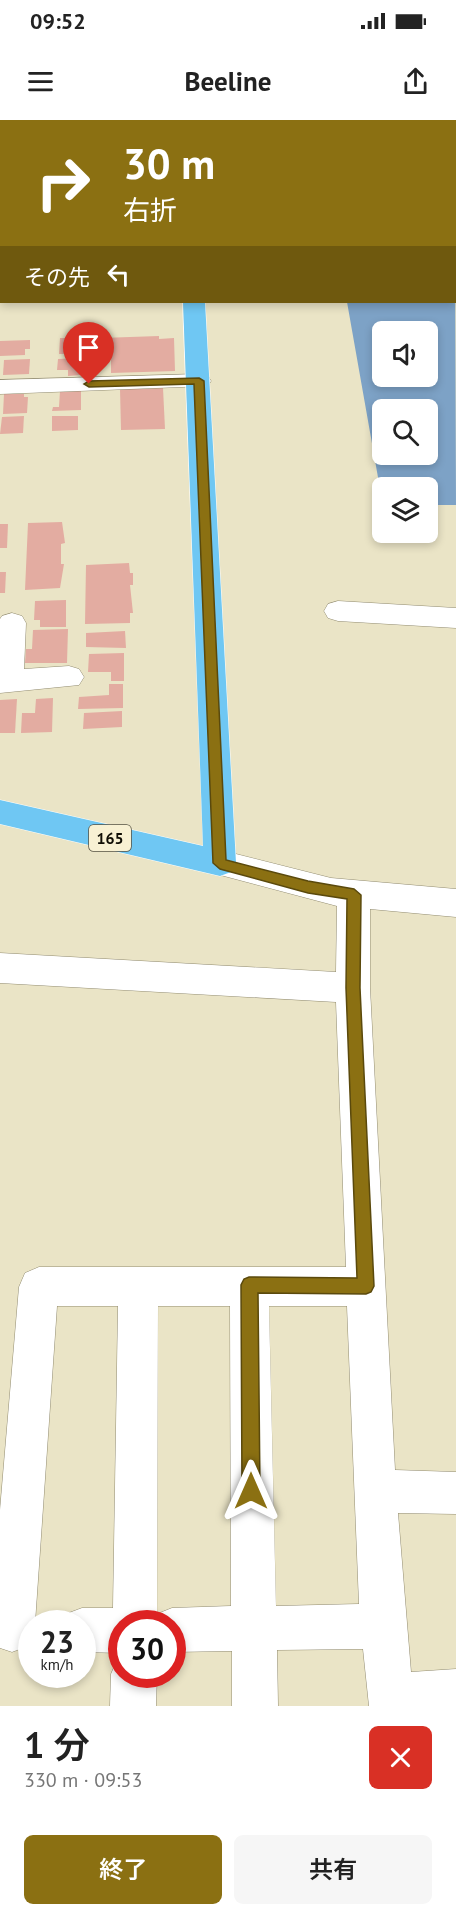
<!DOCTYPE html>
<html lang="ja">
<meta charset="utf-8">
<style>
:root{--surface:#fff;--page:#f6f6f6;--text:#222;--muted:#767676;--accent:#8b7012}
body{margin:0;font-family:"PT Sans","Noto Sans JP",sans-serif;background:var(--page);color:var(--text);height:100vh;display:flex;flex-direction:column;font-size:22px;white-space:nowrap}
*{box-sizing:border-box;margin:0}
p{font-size:20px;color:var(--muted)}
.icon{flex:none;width:33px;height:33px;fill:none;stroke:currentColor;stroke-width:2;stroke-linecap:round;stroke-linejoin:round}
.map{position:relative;height:1586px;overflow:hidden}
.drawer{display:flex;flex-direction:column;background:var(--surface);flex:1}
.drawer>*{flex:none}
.guide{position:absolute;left:0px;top:0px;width:456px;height:183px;box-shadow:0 3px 9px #0003;background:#8b7012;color:#fff;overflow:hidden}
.controls{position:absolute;left:372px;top:201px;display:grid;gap:12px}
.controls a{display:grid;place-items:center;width:66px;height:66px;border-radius:9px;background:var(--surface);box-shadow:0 3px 9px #0003;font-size:30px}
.speed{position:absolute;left:18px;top:1490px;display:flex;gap:12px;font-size:30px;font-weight:700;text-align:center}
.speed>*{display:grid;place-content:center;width:78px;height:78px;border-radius:50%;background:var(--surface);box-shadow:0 3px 9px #0003;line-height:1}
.speed small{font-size:15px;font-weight:400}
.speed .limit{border:9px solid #d22;background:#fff;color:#111}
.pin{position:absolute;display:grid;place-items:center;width:51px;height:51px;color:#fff;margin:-62px -26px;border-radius:50% 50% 50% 0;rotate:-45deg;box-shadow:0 0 6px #0007}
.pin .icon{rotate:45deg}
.me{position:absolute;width:66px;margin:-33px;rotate:0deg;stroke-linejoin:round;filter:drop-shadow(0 0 4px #0008)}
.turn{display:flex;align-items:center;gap:21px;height:126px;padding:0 24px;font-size:27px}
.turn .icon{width:78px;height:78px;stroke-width:2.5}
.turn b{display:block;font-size:42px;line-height:51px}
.then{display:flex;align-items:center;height:57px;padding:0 24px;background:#0003;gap:12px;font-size:22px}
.round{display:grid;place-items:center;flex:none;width:63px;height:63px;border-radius:9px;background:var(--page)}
.head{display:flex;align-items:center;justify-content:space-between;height:102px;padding:0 24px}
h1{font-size:36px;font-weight:600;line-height:45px}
.button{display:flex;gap:12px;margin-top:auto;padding:12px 24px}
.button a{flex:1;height:69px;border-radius:9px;background:var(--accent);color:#fff;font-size:24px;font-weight:600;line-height:69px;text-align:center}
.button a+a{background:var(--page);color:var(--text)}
.status{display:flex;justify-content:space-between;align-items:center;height:42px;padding:0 30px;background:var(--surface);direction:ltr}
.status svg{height:16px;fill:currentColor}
header{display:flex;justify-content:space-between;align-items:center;height:78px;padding:0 24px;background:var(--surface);font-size:27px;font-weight:600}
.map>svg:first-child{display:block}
</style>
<div class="status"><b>09:52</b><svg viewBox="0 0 49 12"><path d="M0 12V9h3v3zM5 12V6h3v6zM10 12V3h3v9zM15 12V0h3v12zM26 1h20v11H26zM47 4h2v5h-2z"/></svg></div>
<header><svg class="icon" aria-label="menu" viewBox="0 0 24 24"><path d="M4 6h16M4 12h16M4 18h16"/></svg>Beeline<svg class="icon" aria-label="share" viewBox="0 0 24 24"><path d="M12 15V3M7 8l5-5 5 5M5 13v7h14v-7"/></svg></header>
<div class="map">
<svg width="456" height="1586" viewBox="0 0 456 1586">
<rect width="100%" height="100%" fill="#eae4c6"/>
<!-- water -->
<path fill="#7da2c6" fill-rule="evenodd" d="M455,119L456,385H428V368H382V380L347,182H454ZM382,212H428V256H382ZM382,290H428V334H382Z"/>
<!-- building -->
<g fill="#e3aca1">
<path d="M159,216V219L174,218L175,251L111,253V228L101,229V218Z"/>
<path d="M60,218H81V234H59Z"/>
<path d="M30,220V229H25V235L0,236V221Z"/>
<path d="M81,238V255L68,256V250H57L58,239Z"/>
<path d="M30,239L29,254L3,255L4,240Z"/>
<path d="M163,268L165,309L121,310L120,269Z"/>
<path d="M60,271H81V290L52,291L53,287H59Z"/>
<path d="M4,274H24V277H28L27,293L3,294Z"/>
<path d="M24,296L23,313L0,314L2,297Z"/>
<path d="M52,296H78V310L52,311Z"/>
<path d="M62,402L65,423L61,424V444H64L60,468L25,470L28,403Z"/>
<path d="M0,404H8L7,428H0Z"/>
<path d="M129,443L130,453H133V465H130L133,493H130V503L85,504L86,445Z"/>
<path d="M0,452H6L5,473H0Z"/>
<path d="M66,480V507H40V500H34L35,481Z"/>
<path d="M68,509L67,543H25L26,529H32L33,510Z"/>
<path d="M125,511L126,528L86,527V513Z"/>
<path d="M124,533V561H111V552H88L89,534Z"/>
<path d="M109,564H123V588L78,589L79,577L109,575Z"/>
<path d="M53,578L52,612L21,613L22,593H35L36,579Z"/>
<path d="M17,579L15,613H0V580Z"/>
<path d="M122,591V607L83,609L84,593Z"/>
</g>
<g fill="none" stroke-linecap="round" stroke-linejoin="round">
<!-- minor casing -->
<g stroke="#928c71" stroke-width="1">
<g id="minor">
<path d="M327,0H347L348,2H328Z"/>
<path d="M454,107H456V121L454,120Z"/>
<rect x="0" y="118" width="2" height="14"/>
<path d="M199,254L208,256L211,261L208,266L0,274V260Z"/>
<path d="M338,481L456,488V508L338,501L328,498L324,491L328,484Z"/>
<path d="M12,493L22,496L26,503L24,549L69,546L79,549L84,557L79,565L0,573V499L2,496Z"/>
<path d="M220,730L331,758L456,769V797L370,789V868L395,1350L456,1352V1394L398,1393L411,1552L456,1549V1586H369L363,1529L277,1530L278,1586H232V1531L172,1532V1503H122V1533L82,1532V1503H62L66,1494L82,1488H113L118,1186H57L35,1503H32V1517L28,1526L12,1532L0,1528V1390L19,1167L25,1153L39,1147H346L336,882L0,863V833L336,852L337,786L209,752L204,743L209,734ZM158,1186H230L231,1486L172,1488L157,1494ZM269,1186H347L359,1484L276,1486Z"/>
<path d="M122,1536V1554H157L156,1586H110L111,1554L118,1538Z"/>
</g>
</g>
<!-- highway casing -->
<g stroke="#fff" stroke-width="1">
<g id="highway">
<rect x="177" y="0" width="20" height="2"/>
<path d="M183,182H205L236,743L231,752L220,756L0,704V680L203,726Z"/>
</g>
</g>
<!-- minor -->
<use href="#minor" fill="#fff" fill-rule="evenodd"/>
<!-- highway -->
<use href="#highway" fill="#6fc7f3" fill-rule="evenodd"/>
</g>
<!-- route -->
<path fill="#8b7012" stroke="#5a490c" stroke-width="1.5" d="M199,258L204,261L226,740L308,761L354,769L361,775L360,868L374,1166L371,1172L366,1174L258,1173L260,1371L257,1378L251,1380L245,1378L242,1371L241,1165L244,1159L249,1157L357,1158L346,868L347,779L308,773L220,749L213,743L194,264L89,267L84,264L89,261Z"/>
<g text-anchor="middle" stroke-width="4.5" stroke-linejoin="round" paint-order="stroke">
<!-- shield labels -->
<rect fill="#f8f1d3" stroke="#565243" stroke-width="1.5" x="89" y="705" width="42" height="26" rx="4.5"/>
<g font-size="16" font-weight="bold" fill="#100e05">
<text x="110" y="724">165</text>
</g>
</g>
</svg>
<div class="controls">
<a><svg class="icon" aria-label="sound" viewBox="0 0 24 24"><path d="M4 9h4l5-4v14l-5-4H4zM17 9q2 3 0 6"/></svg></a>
<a><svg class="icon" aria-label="search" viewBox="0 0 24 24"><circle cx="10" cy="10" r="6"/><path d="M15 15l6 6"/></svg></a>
<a><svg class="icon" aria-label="layers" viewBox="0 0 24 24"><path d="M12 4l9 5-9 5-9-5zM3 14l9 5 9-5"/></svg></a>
</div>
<div class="speed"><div>23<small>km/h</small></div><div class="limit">30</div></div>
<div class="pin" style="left:89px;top:264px;background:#d93025"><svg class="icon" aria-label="arrive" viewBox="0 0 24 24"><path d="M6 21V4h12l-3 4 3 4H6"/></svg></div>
<svg class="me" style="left:251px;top:1371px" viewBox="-20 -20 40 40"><path d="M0-17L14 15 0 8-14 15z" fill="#8b7012" stroke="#fff" stroke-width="4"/></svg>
<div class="guide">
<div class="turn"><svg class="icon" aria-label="right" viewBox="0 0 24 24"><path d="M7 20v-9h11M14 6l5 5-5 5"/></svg><div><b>30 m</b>右折</div></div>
<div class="then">その先<svg class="icon" aria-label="left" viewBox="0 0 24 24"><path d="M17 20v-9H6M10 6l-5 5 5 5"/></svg></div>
</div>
</div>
<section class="drawer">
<div class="head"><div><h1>1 分</h1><p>330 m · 09:53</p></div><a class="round" style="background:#d93025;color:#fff"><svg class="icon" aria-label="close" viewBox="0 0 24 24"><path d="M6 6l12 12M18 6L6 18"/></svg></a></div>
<div class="button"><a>終了</a><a>共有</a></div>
</section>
